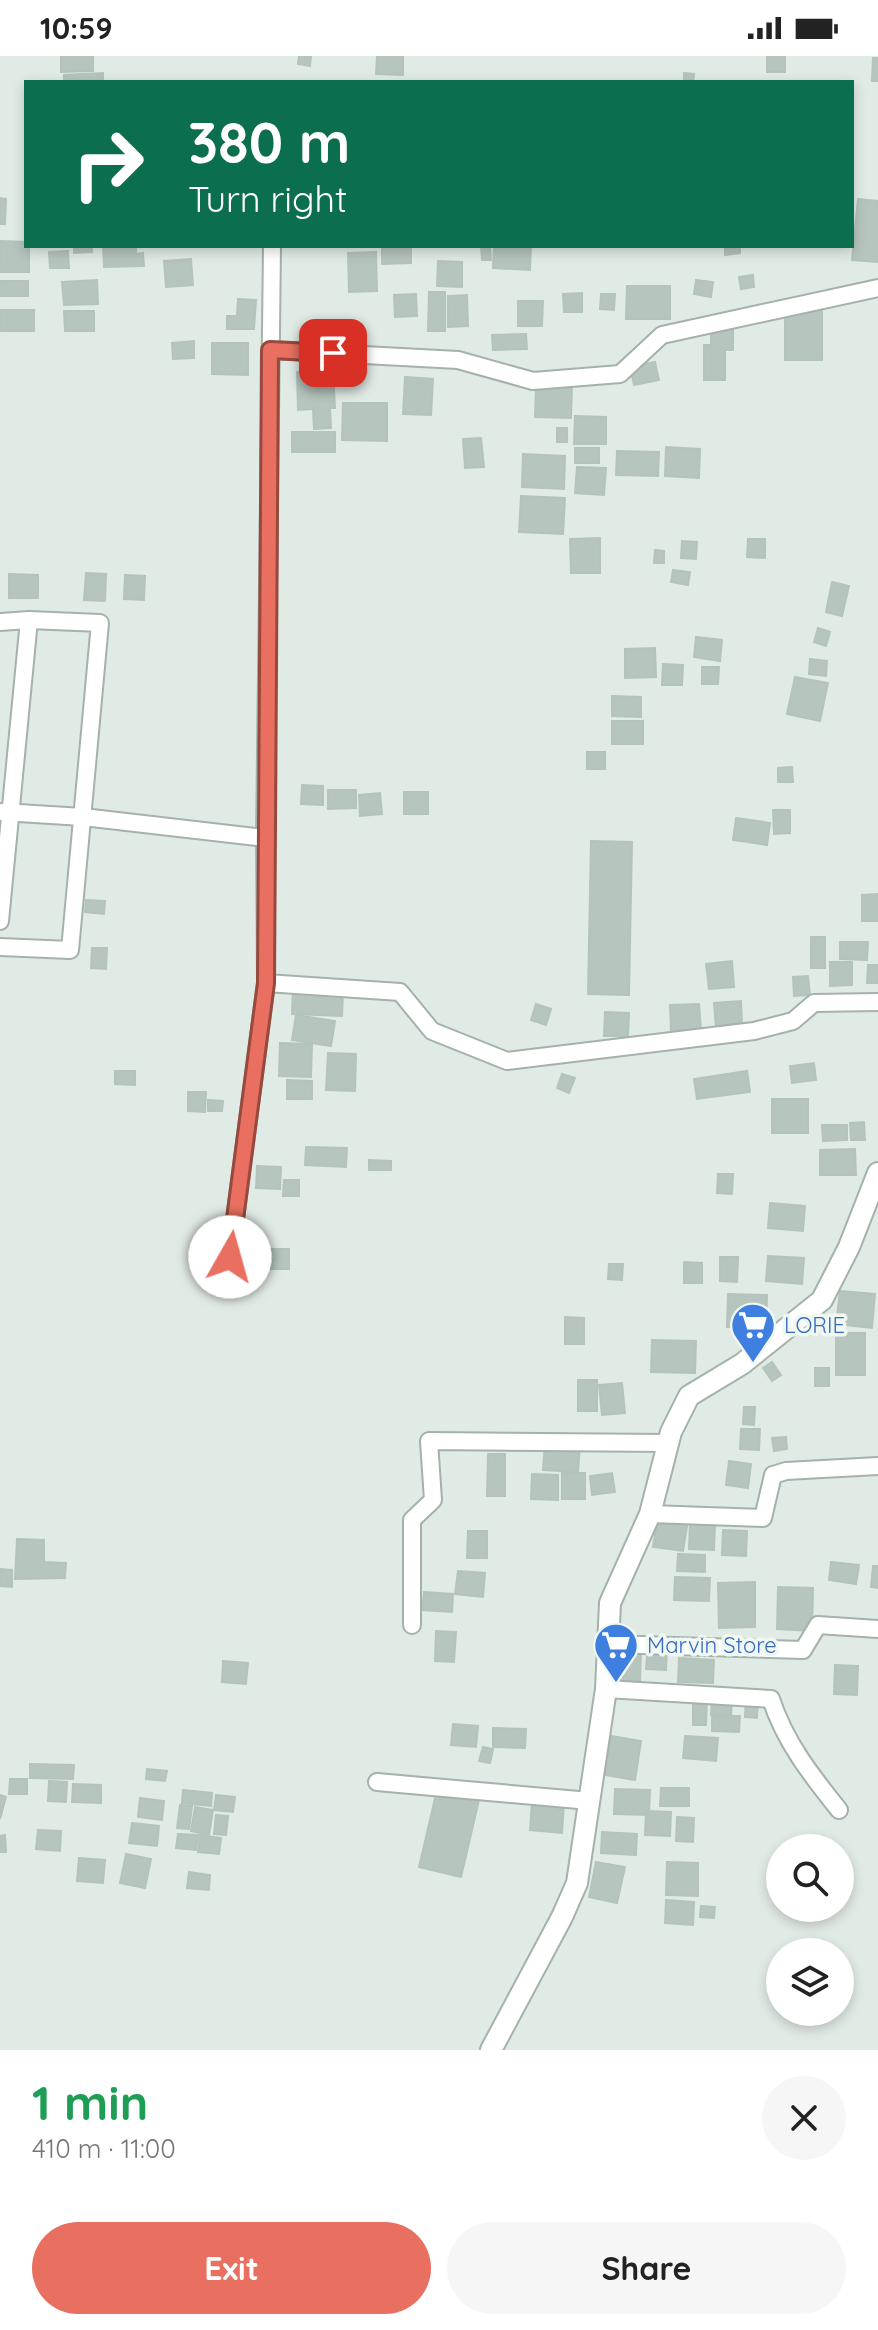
<!DOCTYPE html>
<meta charset="utf-8">
<style>
:root{--surface:#fff;--page:#f6f6f6;--text:#222;--muted:#767676;--accent:#e97060}
body{margin:0;font-family:Quicksand,sans-serif;background:var(--page);color:var(--text);height:100vh;display:flex;flex-direction:column;font-size:30px;white-space:nowrap}
*{box-sizing:border-box;margin:0}
p{font-size:26px;color:var(--muted)}
.icon{flex:none;width:44px;height:44px;fill:none;stroke:currentColor;stroke-width:2;stroke-linecap:round;stroke-linejoin:round}
.map{position:relative;height:1994px;overflow:hidden}
.details{display:flex;flex-direction:column;background:var(--surface);flex:1}
.details>*{flex:none}
.banner{position:absolute;left:24px;top:24px;width:830px;height:168px;border-radius:0px;box-shadow:0 4px 12px #0003;background:#0b6e4f;color:#fff;overflow:hidden}
.controls{position:absolute;left:766px;top:1778px;display:grid;gap:16px}
.controls a{display:grid;place-items:center;width:88px;height:88px;border-radius:50%;background:var(--surface);box-shadow:0 4px 12px #0003;font-size:40px}
.pin{position:absolute;display:grid;place-items:center;width:68px;height:68px;color:#fff;margin:-34px;border-radius:16px;box-shadow:0 4px 12px #0006}
.me{position:absolute;width:88px;margin:-44px;rotate:7deg;stroke-linejoin:round;filter:drop-shadow(0 0 6px #0008)}
.turn{display:flex;align-items:center;gap:28px;height:168px;padding:0 32px;font-size:36px}
.turn .icon{width:104px;height:104px;stroke-width:2.5}
.turn b{display:block;font-size:56px;line-height:68px}
.round{display:grid;place-items:center;flex:none;width:84px;height:84px;border-radius:42px;background:var(--page)}
.overview{display:flex;align-items:center;justify-content:space-between;height:136px;padding:0 32px}
h1{font-size:48px;font-weight:700;line-height:60px;color:#1e9e55}
.primary-button{display:flex;gap:16px;margin-top:auto;padding:16px 32px}
.primary-button a{flex:1;height:92px;border-radius:48px;background:var(--accent);color:#fff;font-size:32px;font-weight:700;line-height:92px;text-align:center}
.primary-button a+a{background:var(--page);color:var(--text)}
.status{display:flex;justify-content:space-between;align-items:center;height:56px;padding:0 40px;background:var(--surface);direction:ltr}
.status svg{height:22px;fill:currentColor}
.map>svg:first-child{display:block}
</style>
<div class="status"><b>10:59</b><svg viewBox="0 0 49 12"><path d="M0 12V9h3v3zM5 12V6h3v6zM10 12V3h3v9zM15 12V0h3v12zM26 1h20v11H26zM47 4h2v5h-2z"/></svg></div>
<div class="map">
<svg width="878" height="1994" viewBox="0 0 878 1994">
<rect width="100%" height="100%" fill="#e1ebe5"/>
<!-- building -->
<g fill="#b6c5be" stroke="#b4c4bb" stroke-width="2">
<path d="M61,0H93V15L61,16Z"/>
<path d="M299,0H311L310,10L298,8Z"/>
<path d="M377,0H403V19L376,18Z"/>
<rect x="767" y="0" width="18" height="16"/>
<path d="M873,2H878V25H872Z"/>
<path d="M103,17V26H64V19Z"/>
<path d="M684,17L694,18L693,26H684Z"/>
<path d="M0,142L6,143L5,168H0Z"/>
<path d="M858,143L878,145V206L852,204Z"/>
<path d="M0,185L26,186V190H29V216H0Z"/>
<path d="M74,190H92V196L74,197Z"/>
<path d="M103,190H136V198L143,197L144,210L104,211Z"/>
<path d="M382,190H411V207L382,208Z"/>
<path d="M481,190H490L491,204H482Z"/>
<path d="M494,190H531L530,214L493,212Z"/>
<path d="M725,190H740V197L725,199Z"/>
<path d="M68,195L69,212H50L49,196Z"/>
<path d="M376,196L377,235L349,236L348,197Z"/>
<path d="M191,203L193,229L166,231L164,205Z"/>
<path d="M438,205L462,206V231L437,230Z"/>
<path d="M753,219L754,231L741,233L739,221Z"/>
<path d="M97,224L98,248L64,249L62,226Z"/>
<path d="M696,224L713,226L711,241L694,238Z"/>
<rect x="0" y="225" width="28" height="15"/>
<path d="M627,230H670V263H626Z"/>
<path d="M429,236H445V275H428Z"/>
<path d="M582,237V256H564L563,238Z"/>
<path d="M416,238L417,260L395,261L394,239Z"/>
<path d="M601,238H615L614,254L600,253Z"/>
<path d="M467,239L468,270L448,271V240Z"/>
<path d="M238,243L256,244L254,273H227V260H237Z"/>
<path d="M518,245H543L542,270H518Z"/>
<rect x="0" y="254" width="34" height="21"/>
<rect x="785" y="254" width="37" height="50"/>
<path d="M64,255H94V275H65Z"/>
<path d="M733,274V294H725V324H704V289H711V275Z"/>
<path d="M526,278L527,293L493,294L492,279Z"/>
<path d="M194,285V302L173,303L172,287Z"/>
<path d="M212,287H248V319L212,318Z"/>
<path d="M655,306L659,324L634,329L630,311Z"/>
<path d="M333,314L335,352H330L331,372L314,373L313,353L298,354L297,316Z"/>
<path d="M405,321L433,323L431,359L403,358Z"/>
<path d="M536,330H572L571,362L535,361Z"/>
<path d="M343,347H387V385L342,384Z"/>
<path d="M575,360L606,361V388H574Z"/>
<rect x="557" y="372" width="10" height="14"/>
<rect x="292" y="376" width="43" height="20"/>
<path d="M481,382L484,411L465,412L463,383Z"/>
<path d="M666,391L700,393L699,422L665,420Z"/>
<rect x="575" y="392" width="24" height="15"/>
<path d="M617,395L659,396L658,420L616,419Z"/>
<path d="M523,398L565,400L564,433L522,431Z"/>
<path d="M577,411L606,412L604,439L575,437Z"/>
<path d="M521,440L565,442L563,478L519,476Z"/>
<path d="M600,482V517H571L570,483Z"/>
<path d="M748,483H765V502L747,501Z"/>
<path d="M682,485L697,486L696,503L681,502Z"/>
<path d="M655,494L664,495V507H654Z"/>
<path d="M673,514L690,516L688,529L671,526Z"/>
<path d="M86,517L106,518L105,545L84,544Z"/>
<path d="M9,518L38,519V542H9Z"/>
<path d="M125,519L145,520L144,544L124,543Z"/>
<path d="M832,526L849,530L842,560L826,556Z"/>
<path d="M818,572L830,576L826,590L814,586Z"/>
<path d="M696,581L722,584L720,605L694,601Z"/>
<path d="M655,592L656,621L625,622V593Z"/>
<path d="M810,603L827,605L826,620L809,618Z"/>
<path d="M663,608L683,609L682,629H662Z"/>
<path d="M702,611H719L718,628H702Z"/>
<path d="M795,621L828,627L820,665L787,658Z"/>
<path d="M612,640L641,641V661L612,660Z"/>
<rect x="612" y="665" width="31" height="23"/>
<rect x="587" y="696" width="18" height="17"/>
<path d="M792,711L793,726H778V712Z"/>
<path d="M302,729L323,730V749L301,748Z"/>
<path d="M328,734H356V752L328,753Z"/>
<rect x="404" y="736" width="24" height="22"/>
<path d="M380,737L382,758L360,760L359,739Z"/>
<path d="M773,754H790V777L774,778Z"/>
<path d="M736,762L770,767L767,789L733,784Z"/>
<path d="M591,785L632,786L629,939L588,938Z"/>
<path d="M878,838V865H862V839Z"/>
<path d="M86,844L105,845L104,858L85,856Z"/>
<rect x="811" y="881" width="14" height="31"/>
<path d="M840,886H868L867,904L840,903Z"/>
<path d="M92,892H107L106,913L91,912Z"/>
<path d="M732,905L734,931L709,933L706,908Z"/>
<path d="M830,906H852V929L830,930Z"/>
<path d="M868,909H878V927H867Z"/>
<path d="M808,920L810,939L794,940L793,921Z"/>
<path d="M293,931L343,933L342,960L292,958Z"/>
<path d="M741,945L742,970L716,972L714,947Z"/>
<path d="M536,948L551,953L546,969L531,964Z"/>
<path d="M699,948L701,974L671,975L670,949Z"/>
<path d="M605,956L629,957L628,980H604Z"/>
<path d="M296,959L335,965L331,990L292,984Z"/>
<path d="M280,987L312,988L311,1021L279,1020Z"/>
<path d="M328,997L356,998L355,1035L326,1034Z"/>
<path d="M814,1007L816,1024L792,1027L790,1010Z"/>
<path d="M115,1015H135V1029L115,1028Z"/>
<path d="M747,1015L750,1036L697,1043L694,1023Z"/>
<path d="M562,1018L575,1022L569,1037L557,1032Z"/>
<path d="M287,1024L312,1025V1043H287Z"/>
<path d="M188,1036H206L205,1056L188,1055Z"/>
<rect x="772" y="1043" width="36" height="34"/>
<path d="M208,1044L223,1045L222,1055H208Z"/>
<path d="M864,1066L865,1084H851L850,1067Z"/>
<path d="M822,1069H847V1084L823,1085Z"/>
<path d="M306,1091L347,1092L346,1111L305,1109Z"/>
<path d="M855,1093L856,1119H820V1094Z"/>
<path d="M369,1104L391,1105V1114H369Z"/>
<path d="M257,1110L281,1111L280,1133L256,1132Z"/>
<path d="M718,1118H733L732,1138L717,1137Z"/>
<path d="M284,1124H299V1140H283Z"/>
<path d="M770,1147L805,1150L803,1175L768,1172Z"/>
<path d="M243,1179L254,1180L253,1197H243Z"/>
<rect x="256" y="1193" width="33" height="20"/>
<path d="M768,1200L804,1202L802,1228L766,1225Z"/>
<path d="M720,1201H738L737,1226L720,1225Z"/>
<path d="M684,1206L702,1207V1227H684Z"/>
<path d="M609,1208H623L622,1224L608,1223Z"/>
<path d="M840,1235L875,1238L872,1272L836,1268Z"/>
<path d="M728,1238L767,1239L766,1272L727,1271Z"/>
<path d="M565,1261L584,1262V1288H565Z"/>
<rect x="836" y="1277" width="29" height="42"/>
<path d="M652,1284L696,1285L695,1317L651,1316Z"/>
<path d="M772,1306L781,1319L772,1325L763,1312Z"/>
<rect x="815" y="1312" width="14" height="18"/>
<rect x="578" y="1324" width="19" height="31"/>
<path d="M622,1327L625,1357L602,1359L599,1329Z"/>
<path d="M744,1351H755L754,1369L743,1368Z"/>
<path d="M741,1373H760L759,1394L740,1393Z"/>
<path d="M786,1381L787,1393L774,1395L772,1382Z"/>
<path d="M545,1386L580,1388L578,1416L543,1414Z"/>
<path d="M488,1398H505V1440H487Z"/>
<path d="M729,1405L751,1408L748,1432L726,1429Z"/>
<rect x="562" y="1417" width="23" height="26"/>
<path d="M612,1417L615,1436L592,1439L590,1420Z"/>
<path d="M532,1418L558,1419V1444L531,1443Z"/>
<path d="M658,1460L688,1464L683,1495L653,1491Z"/>
<path d="M690,1467L715,1468L714,1494L689,1493Z"/>
<path d="M723,1474L747,1475L746,1500L722,1499Z"/>
<path d="M468,1475H487V1502H467Z"/>
<path d="M17,1483L44,1484V1506L66,1507L65,1522L15,1523Z"/>
<path d="M678,1498L705,1499V1516L677,1515Z"/>
<path d="M831,1506L859,1509L856,1528L829,1524Z"/>
<path d="M873,1510H878V1532L871,1531Z"/>
<path d="M0,1513L12,1514V1531L0,1530Z"/>
<path d="M458,1515L485,1517L483,1541L455,1538Z"/>
<path d="M675,1521L710,1522L709,1545L674,1544Z"/>
<path d="M755,1526V1571L719,1572L718,1527Z"/>
<path d="M778,1531L813,1532L812,1575L777,1573Z"/>
<path d="M424,1536L453,1538L452,1556L422,1554Z"/>
<path d="M436,1575L456,1576L454,1606L435,1605Z"/>
<path d="M648,1592L667,1593L666,1614L646,1613Z"/>
<path d="M615,1595L641,1596L640,1627H615Z"/>
<path d="M679,1602L714,1604L713,1627L678,1626Z"/>
<path d="M223,1605L248,1607L246,1628L222,1626Z"/>
<path d="M835,1609L858,1610L857,1639L834,1638Z"/>
<path d="M712,1640L732,1641L731,1660L711,1659Z"/>
<path d="M693,1642H707L706,1669H693Z"/>
<path d="M746,1642H758L757,1662L745,1661Z"/>
<path d="M712,1660H740L739,1676L712,1675Z"/>
<path d="M453,1668L478,1670L476,1691L451,1689Z"/>
<path d="M493,1672L526,1673L525,1692L493,1691Z"/>
<path d="M611,1680L641,1685L635,1724L605,1719Z"/>
<path d="M685,1680L718,1682L716,1705L683,1702Z"/>
<path d="M483,1691L493,1693L490,1707L479,1705Z"/>
<path d="M30,1708L74,1709L73,1723L30,1722Z"/>
<path d="M147,1713L167,1715L165,1725L146,1723Z"/>
<path d="M10,1723H27V1738H9Z"/>
<path d="M49,1725L67,1726L66,1746L48,1745Z"/>
<path d="M73,1728L101,1729V1747L72,1746Z"/>
<path d="M661,1732H689V1750H660Z"/>
<path d="M615,1733L650,1734L649,1759L614,1758Z"/>
<path d="M183,1734L212,1737L211,1750L182,1747Z"/>
<path d="M437,1734L479,1744L461,1821L419,1811Z"/>
<path d="M0,1739L6,1741L0,1763Z"/>
<path d="M216,1739L235,1741L233,1756L214,1754Z"/>
<path d="M140,1742L164,1745L162,1764L138,1761Z"/>
<path d="M532,1745L564,1747L562,1777L530,1774Z"/>
<path d="M180,1749L192,1750L189,1773L177,1772Z"/>
<path d="M195,1751L213,1754L209,1779L191,1775Z"/>
<path d="M646,1755L671,1756L670,1780L645,1779Z"/>
<path d="M216,1759L228,1760L226,1779L214,1778Z"/>
<path d="M677,1761L694,1762L693,1786L676,1785Z"/>
<path d="M132,1767L159,1770L157,1790L129,1787Z"/>
<path d="M38,1774L61,1775L60,1795L36,1793Z"/>
<path d="M602,1776L637,1778L636,1799L601,1797Z"/>
<path d="M178,1778L198,1779L196,1794L176,1792Z"/>
<path d="M5,1779L6,1796H0V1780Z"/>
<path d="M200,1779L221,1782L219,1798L198,1796Z"/>
<path d="M126,1798L151,1803L145,1832L120,1827Z"/>
<path d="M79,1802L105,1804L103,1827L77,1825Z"/>
<path d="M596,1806L625,1811L617,1847L589,1841Z"/>
<path d="M667,1806L698,1807V1840L666,1839Z"/>
<path d="M189,1816L210,1819L209,1834L187,1832Z"/>
<path d="M666,1844L694,1846L693,1869L665,1867Z"/>
<path d="M701,1850L715,1851L714,1862L700,1861Z"/>
</g>
<g fill="none" stroke-linecap="round" stroke-linejoin="round">
<!-- minor casing -->
<g stroke="#a4b2ab" stroke-width="20">
<g id="minor">
<path d="M272,190L265,782L266,927L400,936L432,975L507,1005L754,975L793,965L814,947L878,946"/>
<path d="M270,294L458,304L533,325L620,318L662,279L878,232"/>
<path d="M0,566L29,564L100,567L70,894L0,891"/>
<path d="M2,756L83,761L265,782"/>
<path d="M0,865L29,564"/>
<path d="M230,1201L266,927"/>
<path d="M650,1458L763,1462L773,1419L786,1415L878,1410"/>
<path d="M412,1569V1464L433,1444L429,1385L668,1387"/>
<path d="M608,1588L803,1594L818,1569L878,1573"/>
<path d="M606,1633L771,1643C785,1686 811,1719 839,1754"/>
<path d="M377,1726L590,1745"/>
</g>
</g>
<!-- tertiary casing -->
<g stroke="#a4b2ab" stroke-width="24">
<path id="tertiary" d="M491,1994L562,1861L577,1827L606,1633L610,1547L650,1458L671,1376L689,1340L742,1308L822,1244L849,1191L878,1117"/>
</g>
<!-- minor -->
<use href="#minor" stroke="#fff" stroke-width="16"/>
<!-- tertiary -->
<use href="#tertiary" stroke="#fff" stroke-width="20"/>
</g>
<g fill="none" stroke-linecap="round" stroke-linejoin="round">
<!-- route casing -->
<g stroke="#97493e" stroke-width="20">
<path id="route" d="M230,1201L266,927L270,294L333,297"/>
</g>
<!-- route -->
<use href="#route" stroke="#e97060" stroke-width="14"/>
</g>
<!-- icons -->
<defs>
<g id="supermarket-pin" transform="scale(2.3)"><path d="M0 17L-7.5 6A9.5 9.5 0 1 1 7.5 6Z" fill="#3f7fe0" stroke="#f1f7f3"/><path d="M-6-5.5h2.5l.6 2H6L4.5 2H-2.5L-4.4-4H-6ZM-1.5 3.2a1.3 1.3 0 1 0 .1 0ZM3 3.2a1.3 1.3 0 1 0 .1 0Z" fill="#fff"/></g>
</defs>
<g fill-rule="evenodd">
<use href="#supermarket-pin" x="753" y="1269"/>
<use href="#supermarket-pin" x="616" y="1589"/>
</g>
<g text-anchor="middle" stroke-width="7" stroke-linejoin="round" paint-order="stroke">
<!-- shop labels -->
<g font-size="22" fill="#366cbe" stroke="#f1f7f3" text-anchor="start">
<text x="784" y="1277">LORIE</text>
<text x="647" y="1597">Marvin Store</text>
</g>
</g>
</svg>
<div class="controls">
<a><svg class="icon" aria-label="search" viewBox="0 0 24 24"><circle cx="10" cy="10" r="6"/><path d="M15 15l6 6"/></svg></a>
<a><svg class="icon" aria-label="layers" viewBox="0 0 24 24"><path d="M12 4l9 5-9 5-9-5zM3 14l9 5 9-5"/></svg></a>
</div>
<div class="pin" style="left:333px;top:297px;background:#d93025"><svg class="icon" aria-label="arrive" viewBox="0 0 24 24"><path d="M6 21V4h12l-3 4 3 4H6"/></svg></div>
<svg class="me" style="left:230px;top:1201px" viewBox="-20 -20 40 40"><circle r="19" fill="#fff"/><path d="M0-13L10 11 0 6-10 11z" fill="#e97060"/></svg>
<div class="banner">
<div class="turn"><svg class="icon" aria-label="right" viewBox="0 0 24 24"><path d="M7 20v-9h11M14 6l5 5-5 5"/></svg><div><b>380 m</b>Turn right</div></div>
</div>
</div>
<section class="details">
<div class="overview"><div><h1>1 min</h1><p>410 m · 11:00</p></div><a class="round"><svg class="icon" aria-label="close" viewBox="0 0 24 24"><path d="M6 6l12 12M18 6L6 18"/></svg></a></div>
<div class="primary-button"><a>Exit</a><a>Share</a></div>
</section>
